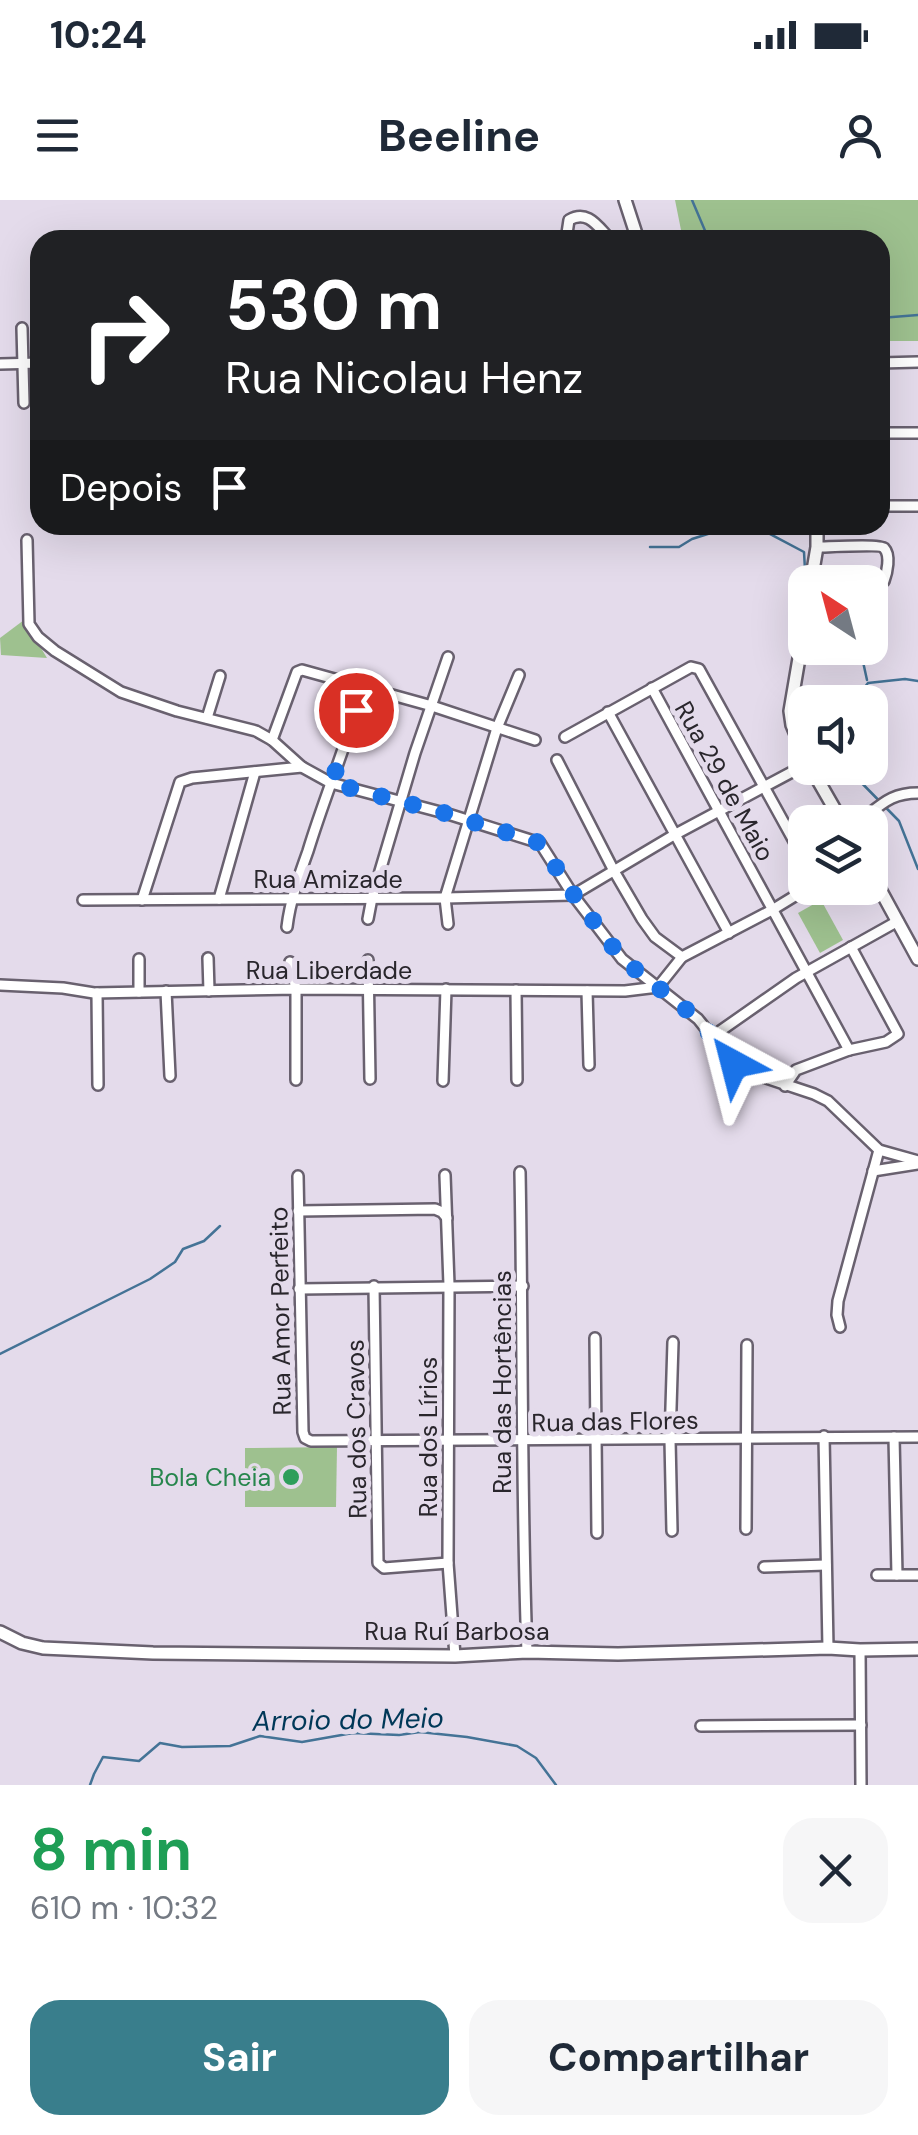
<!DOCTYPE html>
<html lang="pt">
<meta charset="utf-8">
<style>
:root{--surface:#fff;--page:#f6f6f7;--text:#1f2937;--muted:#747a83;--accent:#397e8c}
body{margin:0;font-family:"DM Sans",sans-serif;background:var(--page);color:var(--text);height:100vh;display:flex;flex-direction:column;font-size:38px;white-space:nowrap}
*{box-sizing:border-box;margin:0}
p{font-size:32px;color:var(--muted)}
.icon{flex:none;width:55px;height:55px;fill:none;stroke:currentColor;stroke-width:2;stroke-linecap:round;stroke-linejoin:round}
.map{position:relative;height:1585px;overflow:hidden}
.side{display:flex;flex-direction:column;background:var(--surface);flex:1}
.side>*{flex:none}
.hud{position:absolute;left:30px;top:30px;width:860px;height:305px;border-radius:30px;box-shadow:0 10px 40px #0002;background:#202124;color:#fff;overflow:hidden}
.needle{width:65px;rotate:324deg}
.controls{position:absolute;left:788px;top:365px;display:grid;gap:20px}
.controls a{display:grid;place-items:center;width:100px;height:100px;border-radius:20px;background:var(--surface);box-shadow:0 10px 40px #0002;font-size:50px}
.pin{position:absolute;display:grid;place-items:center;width:85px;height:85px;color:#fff;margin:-42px;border:5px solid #fff;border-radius:50%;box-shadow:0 2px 10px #0007}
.me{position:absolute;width:110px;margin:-55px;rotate:322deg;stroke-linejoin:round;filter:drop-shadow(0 0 8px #0008)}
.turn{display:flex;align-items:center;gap:35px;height:210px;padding:0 30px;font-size:45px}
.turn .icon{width:130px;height:130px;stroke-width:2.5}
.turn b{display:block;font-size:70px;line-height:85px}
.then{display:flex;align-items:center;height:95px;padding:0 30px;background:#0003;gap:20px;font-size:38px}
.round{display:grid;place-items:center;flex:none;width:105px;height:105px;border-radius:30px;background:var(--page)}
.summary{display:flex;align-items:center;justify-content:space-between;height:170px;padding:0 30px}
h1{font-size:60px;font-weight:700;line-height:75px;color:#1e9e55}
.button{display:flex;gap:20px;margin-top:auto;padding:20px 30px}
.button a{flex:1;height:115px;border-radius:30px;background:var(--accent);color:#fff;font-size:40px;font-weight:700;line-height:115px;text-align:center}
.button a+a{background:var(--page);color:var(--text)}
.status{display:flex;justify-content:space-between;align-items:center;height:70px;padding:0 50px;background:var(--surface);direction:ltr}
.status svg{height:28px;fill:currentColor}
header{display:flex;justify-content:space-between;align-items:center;height:130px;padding:0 30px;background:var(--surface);font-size:45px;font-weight:700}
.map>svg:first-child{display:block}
</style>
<div class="status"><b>10:24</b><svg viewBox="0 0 49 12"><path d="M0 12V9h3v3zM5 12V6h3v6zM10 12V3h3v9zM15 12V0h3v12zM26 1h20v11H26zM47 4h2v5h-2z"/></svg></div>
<header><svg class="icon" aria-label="menu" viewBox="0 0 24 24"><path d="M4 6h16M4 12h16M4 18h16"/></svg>Beeline<svg class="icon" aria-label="person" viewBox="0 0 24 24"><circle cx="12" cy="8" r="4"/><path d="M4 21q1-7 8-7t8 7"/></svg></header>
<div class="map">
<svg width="918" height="1585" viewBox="0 0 918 1585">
<rect width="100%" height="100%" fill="#e4dbeb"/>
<!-- green -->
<g fill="#9ec18f">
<path d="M675,0H918V141H880V40H683Z"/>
<path d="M24,420L47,458L1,455L0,438Z"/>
<path d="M821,700L843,740L820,753L798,713Z"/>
<path d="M337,1247L336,1307H245V1248Z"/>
</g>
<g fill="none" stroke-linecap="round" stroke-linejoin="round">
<!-- stream -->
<g stroke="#447396" stroke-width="2.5">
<path d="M692,0L709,40"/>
<path d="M880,118L918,115"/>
<path d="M753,325L804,352L805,370"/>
<path d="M650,347H679L692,339L714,332L719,325"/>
<path d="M822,380L825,382"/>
<path d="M860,448L867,480"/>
<path d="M853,502L868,483L905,479L918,481"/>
<path d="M847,568L899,621L918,669"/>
<path d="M0,1154L150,1079L175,1062L183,1049L204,1041L220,1026"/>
<path d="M90,1585L94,1574L103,1557L139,1561L160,1543L182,1547L230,1546L260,1536L302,1542L353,1533L399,1535L420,1532L467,1537L517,1546L536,1558L556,1585"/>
</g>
<!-- minor casing -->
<g stroke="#69616f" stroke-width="14">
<g id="minor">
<path d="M566,40L569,20C588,9 598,27 611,40"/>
<path d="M22,128L24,203"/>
<path d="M880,163L918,162"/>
<path d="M0,164L40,163"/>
<path d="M880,233H918"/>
<path d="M880,306H918"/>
<path d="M27,340L29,424L38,437L55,451L121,492L177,511L256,531L272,540L302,567L331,583L448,614L540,643L573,695L622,759L698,819L734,864L754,874L814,894L828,901L879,950L918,961"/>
<path d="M817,347C827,347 880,344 884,348C891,355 887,373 884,381"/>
<path d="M652,488L849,850"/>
<path d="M608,512L729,733"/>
<path d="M207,518L220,476"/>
<path d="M565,537L691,467L699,469L805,661"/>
<path d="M272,540L297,472L302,470L432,506L535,540"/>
<path d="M557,560L614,671L642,719L655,737L682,757"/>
<path d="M869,622V614C886,600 896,593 918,593"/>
<path d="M870,631L872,652L870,654"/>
<path d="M219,699L255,572"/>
<path d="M83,700L445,698L573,695L674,635L805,565"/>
<path d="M142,700L180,582L192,578L302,567"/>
<path d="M368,719L372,698L415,553L448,457"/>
<path d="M448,724L445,698L497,528L519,475"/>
<path d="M287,727C290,701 299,676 308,651C325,595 348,542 363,486"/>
<path d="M208,758L209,791"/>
<path d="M368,760L370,879"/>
<path d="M290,762L296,789V880"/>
<path d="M0,785L63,788L94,793L296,789L625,791L658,787L682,757L772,710L808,688"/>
<path d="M516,790L517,880"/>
<path d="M166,791L170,876"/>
<path d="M587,791L589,865"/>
<path d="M139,792V759"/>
<path d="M97,793L98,885"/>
<path d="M713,836L796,778L898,721"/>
<path d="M443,881L446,789"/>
<path d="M785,886L796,870L849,850L886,842L898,834L851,747"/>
<path d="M873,971L918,964"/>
<path d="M520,972C523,1132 521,1292 527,1452"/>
<path d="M445,975L449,1085L448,1363L455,1456"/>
<path d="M298,976L303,1232L305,1238L311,1241L918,1237"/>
<path d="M298,1011L435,1009L442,1012L447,1018"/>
<path d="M374,1086L378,1363L384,1368L448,1363"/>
<path d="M299,1089L523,1086"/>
<path d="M840,1127L837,1115L838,1101L879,950"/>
<path d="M595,1138L597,1333"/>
<path d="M824,1236L828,1448"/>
<path d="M894,1237L897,1375"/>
<path d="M746,1329L747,1145"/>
<path d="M672,1331L670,1240L673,1142"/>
<path d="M764,1367L826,1365"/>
<path d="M877,1375H918"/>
<path d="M860,1450L861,1585"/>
<path d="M701,1526L861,1525"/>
</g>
</g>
<!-- major casing -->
<g stroke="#69616f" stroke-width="16">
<g id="major">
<path d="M625,0L638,40"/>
<path d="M811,382L817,347V325"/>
<path d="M805,423L790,511L792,525L805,556"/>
<path d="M811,568L842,622"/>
<path d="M870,671L918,759"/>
<path d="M0,1432L22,1443L43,1448L153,1453L455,1456L527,1452L618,1454L828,1448L860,1450L918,1449"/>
</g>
</g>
<!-- minor -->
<use href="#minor" stroke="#fff" stroke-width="9"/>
<!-- major -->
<use href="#major" stroke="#fff" stroke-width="11"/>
</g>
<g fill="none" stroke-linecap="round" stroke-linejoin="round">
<!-- route -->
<path stroke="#1a73e8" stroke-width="18" stroke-dasharray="0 32.4" d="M356,510L350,534L331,583L448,614L540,643L574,695L622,759L698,819L734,864"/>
</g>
<!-- markers -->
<circle fill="#2e9e5b" stroke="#e4dbeb" stroke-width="4" cx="291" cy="1277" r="10"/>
<g text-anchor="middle" stroke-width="10" stroke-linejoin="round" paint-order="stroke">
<!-- street labels -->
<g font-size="25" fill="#29262c" stroke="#e4dbeb">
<text transform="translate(725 581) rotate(61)" y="9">Rua 29 de Maio</text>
<text x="328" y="688">Rua Amizade</text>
<text x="329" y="779">Rua Liberdade</text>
<text transform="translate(280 1111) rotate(-91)" y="9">Rua Amor Perfeito</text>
<text transform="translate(502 1182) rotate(-90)" y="9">Rua das Hortências</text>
<text transform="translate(615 1221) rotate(-1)" y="9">Rua das Flores</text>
<text transform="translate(356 1229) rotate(-91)" y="9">Rua dos Cravos</text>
<text transform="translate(428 1237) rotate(-90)" y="9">Rua dos Lírios</text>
<text x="457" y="1440">Rua Ruí Barbosa</text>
</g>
<!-- leisure labels -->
<g font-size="25" fill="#27864d" stroke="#e4dbeb" text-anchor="end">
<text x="271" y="1286">Bola Cheia</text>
</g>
<!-- water labels -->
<g font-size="28" font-style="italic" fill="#003858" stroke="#e4dbeb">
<text transform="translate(348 1519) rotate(-1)" y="10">Arroio do Meio</text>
</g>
</g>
</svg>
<div class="controls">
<a><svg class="needle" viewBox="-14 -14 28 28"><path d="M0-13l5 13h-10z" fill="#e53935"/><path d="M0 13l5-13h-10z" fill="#747a83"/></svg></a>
<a><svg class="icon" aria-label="sound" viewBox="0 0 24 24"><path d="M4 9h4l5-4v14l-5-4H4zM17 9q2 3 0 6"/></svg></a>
<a><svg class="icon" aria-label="layers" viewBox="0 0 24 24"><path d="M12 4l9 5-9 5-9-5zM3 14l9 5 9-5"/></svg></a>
</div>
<div class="pin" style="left:356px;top:510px;background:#d93025"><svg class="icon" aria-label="arrive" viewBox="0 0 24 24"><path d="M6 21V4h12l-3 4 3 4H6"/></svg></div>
<svg class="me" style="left:734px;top:864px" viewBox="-20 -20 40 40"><path d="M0-17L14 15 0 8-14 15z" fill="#1a73e8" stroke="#fff" stroke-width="4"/></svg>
<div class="hud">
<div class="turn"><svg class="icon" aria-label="right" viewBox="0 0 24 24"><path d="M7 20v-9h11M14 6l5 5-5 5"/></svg><div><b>530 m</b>Rua Nicolau Henz</div></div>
<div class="then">Depois<svg class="icon" aria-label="arrive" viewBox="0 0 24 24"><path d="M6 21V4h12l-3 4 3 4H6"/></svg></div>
</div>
</div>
<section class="side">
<div class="summary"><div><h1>8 min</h1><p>610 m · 10:32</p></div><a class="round"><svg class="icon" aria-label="close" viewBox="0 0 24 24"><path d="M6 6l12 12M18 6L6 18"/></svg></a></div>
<div class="button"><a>Sair</a><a>Compartilhar</a></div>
</section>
